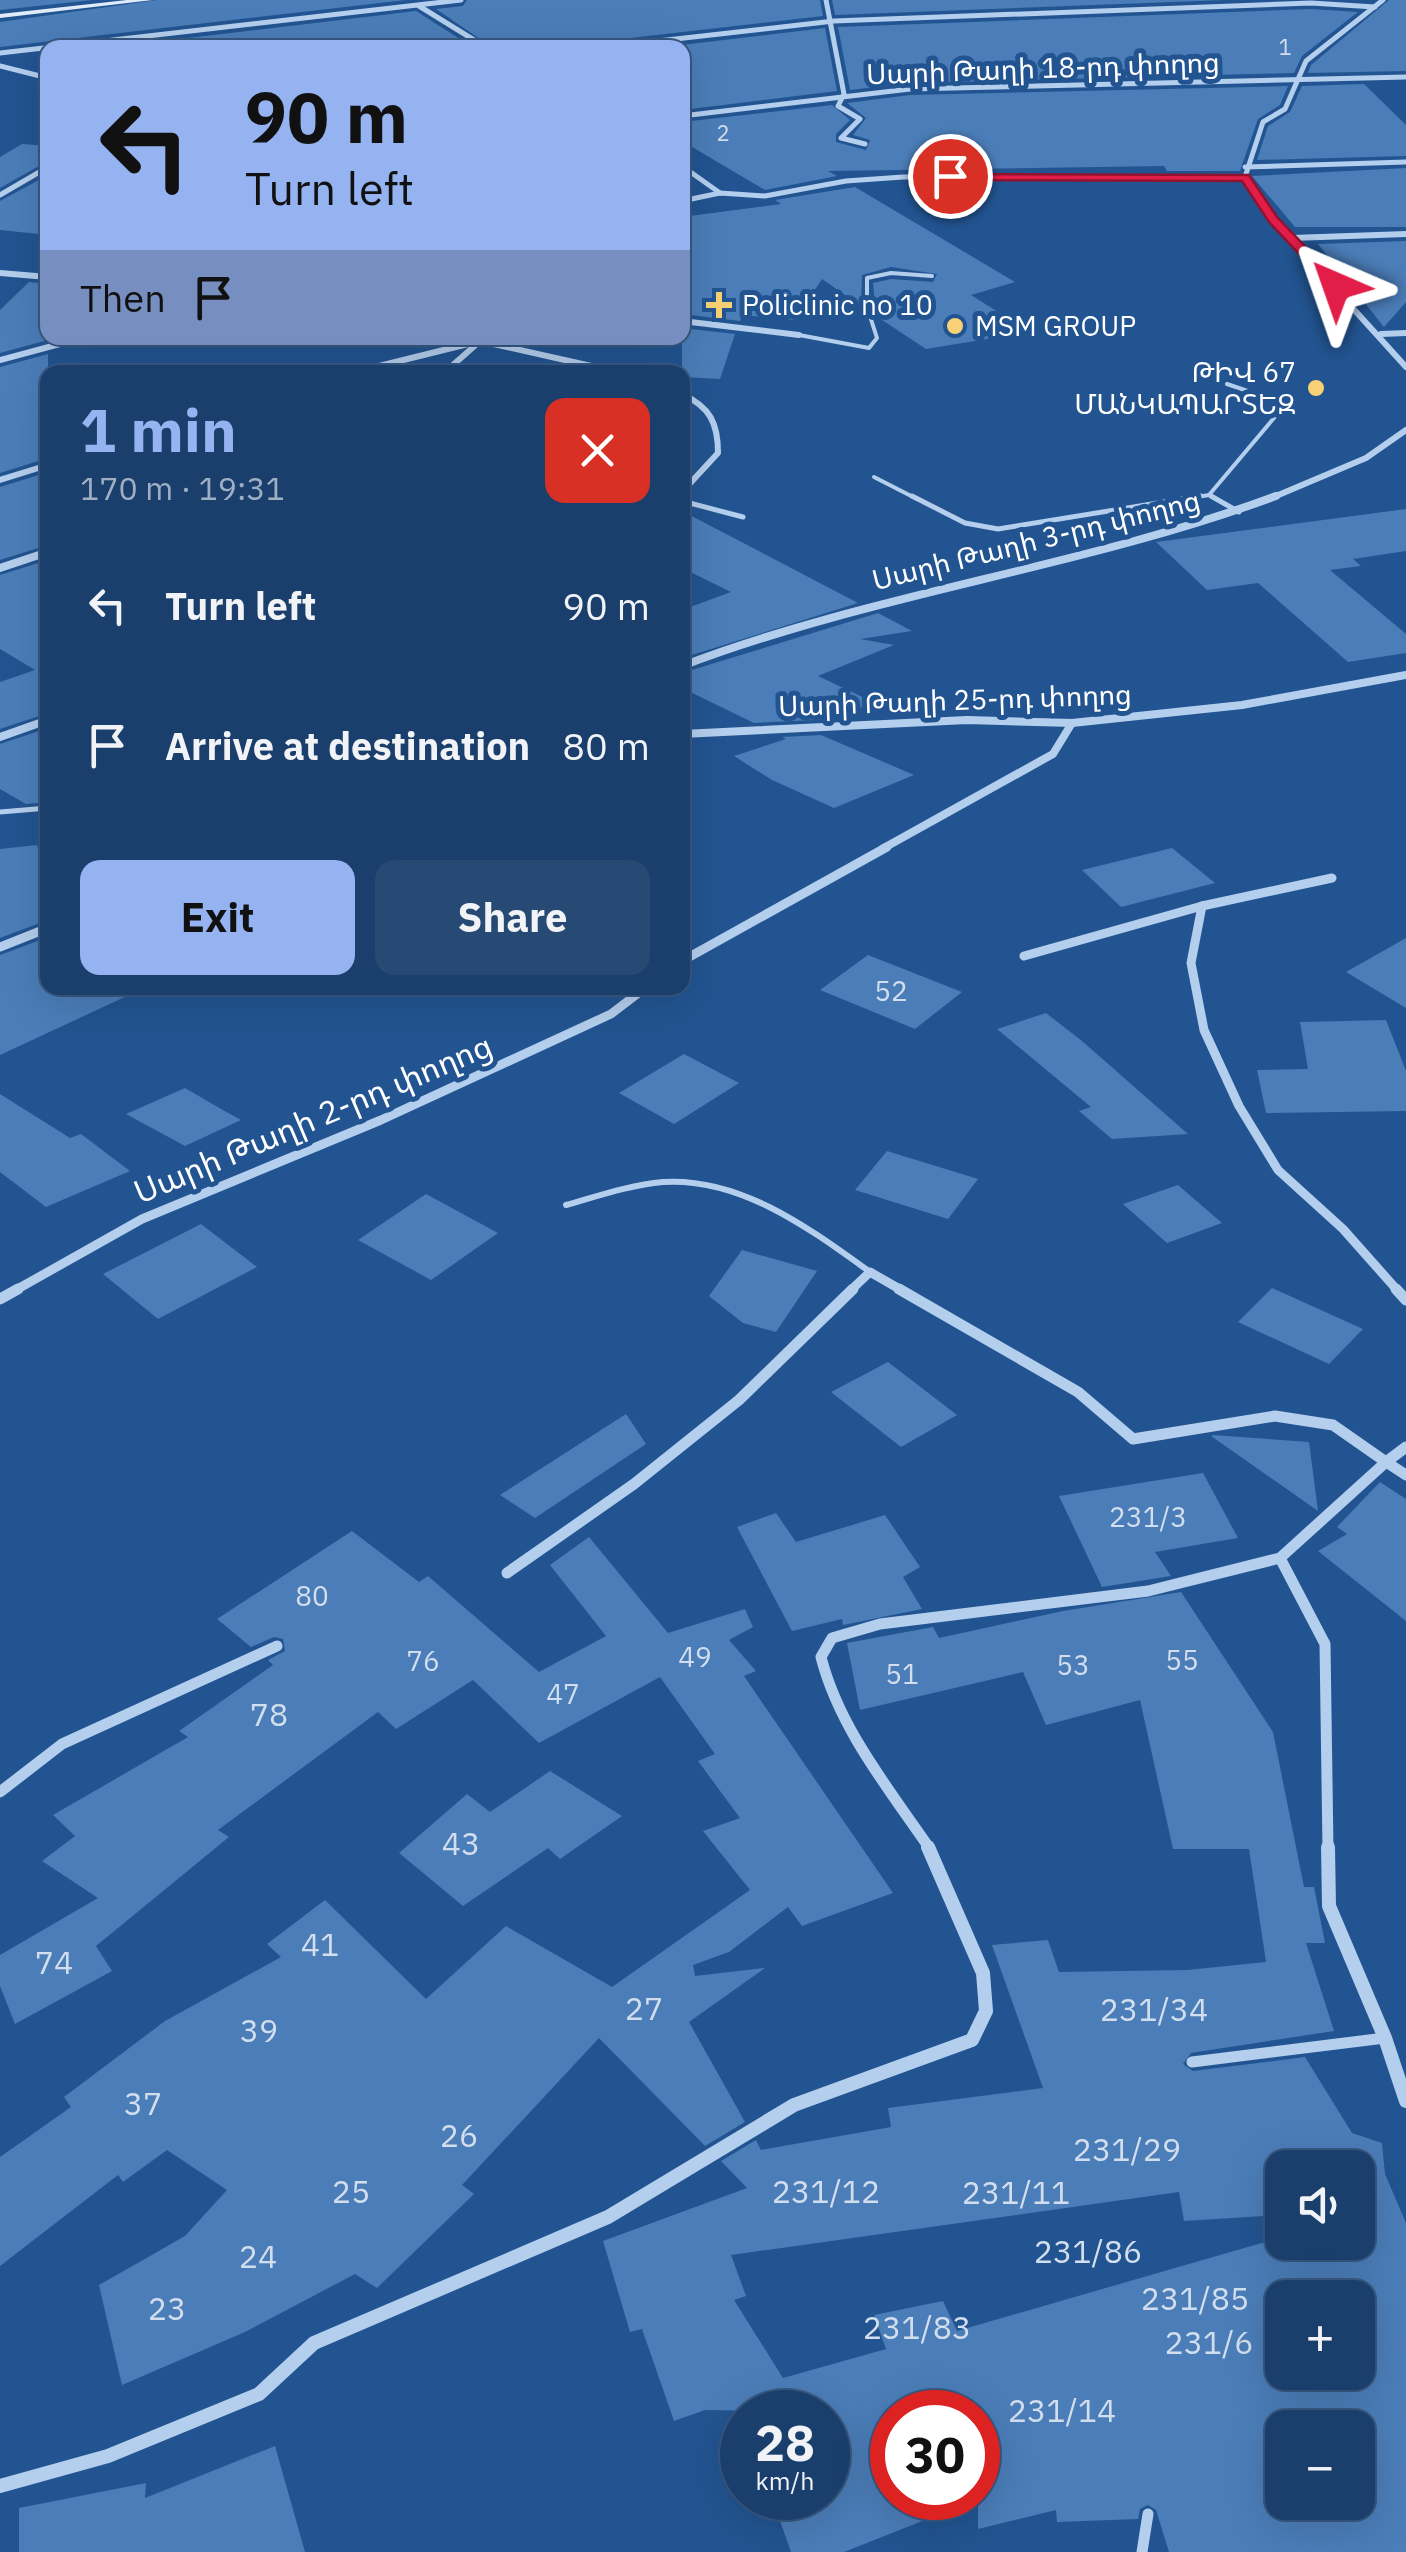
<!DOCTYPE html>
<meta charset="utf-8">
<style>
:root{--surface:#1a3f6d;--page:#274a75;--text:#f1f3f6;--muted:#9fafc2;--line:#385880;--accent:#95b2f1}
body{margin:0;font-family:"IBM Plex Sans","Noto Sans Armenian",sans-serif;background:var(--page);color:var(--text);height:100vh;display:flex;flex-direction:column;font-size:38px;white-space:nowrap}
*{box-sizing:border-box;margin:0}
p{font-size:32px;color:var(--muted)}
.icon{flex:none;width:55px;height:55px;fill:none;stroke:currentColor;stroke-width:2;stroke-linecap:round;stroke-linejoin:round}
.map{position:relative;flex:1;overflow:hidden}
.sheet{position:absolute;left:40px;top:365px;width:650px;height:630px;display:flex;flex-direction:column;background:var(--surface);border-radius:20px;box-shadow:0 10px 40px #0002,0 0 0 2px var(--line)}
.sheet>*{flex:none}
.banner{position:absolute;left:40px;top:40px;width:650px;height:305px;border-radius:20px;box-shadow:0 10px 40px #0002,0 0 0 2px var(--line);background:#95b2f1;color:#111;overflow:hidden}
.fabs{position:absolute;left:1265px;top:2150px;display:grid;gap:20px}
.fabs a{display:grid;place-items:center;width:110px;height:110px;border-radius:20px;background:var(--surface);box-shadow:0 10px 40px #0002,0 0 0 2px var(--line);font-size:50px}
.speed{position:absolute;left:720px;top:2390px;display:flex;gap:20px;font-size:50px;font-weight:700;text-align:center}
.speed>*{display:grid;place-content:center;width:130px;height:130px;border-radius:50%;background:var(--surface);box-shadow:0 10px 40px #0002,0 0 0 2px var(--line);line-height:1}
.speed small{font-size:25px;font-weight:400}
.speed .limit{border:15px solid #d22;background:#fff;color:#111}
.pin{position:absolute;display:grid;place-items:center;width:85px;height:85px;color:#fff;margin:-42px;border:5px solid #fff;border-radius:50%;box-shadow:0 2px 10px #0007}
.me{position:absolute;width:110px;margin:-55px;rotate:317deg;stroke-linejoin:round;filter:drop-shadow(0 0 8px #0008)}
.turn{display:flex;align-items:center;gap:35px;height:210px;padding:0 40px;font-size:45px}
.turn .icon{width:130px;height:130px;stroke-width:2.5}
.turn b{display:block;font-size:70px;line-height:85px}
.then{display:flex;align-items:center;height:95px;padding:0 40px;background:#0003;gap:20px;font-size:38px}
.round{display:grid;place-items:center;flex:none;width:105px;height:105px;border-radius:20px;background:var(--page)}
.overview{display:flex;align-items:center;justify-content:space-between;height:170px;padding:0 40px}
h1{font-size:60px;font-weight:700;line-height:75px;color:var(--accent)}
.cta{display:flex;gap:20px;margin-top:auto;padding:20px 40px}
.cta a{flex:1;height:115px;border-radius:20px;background:var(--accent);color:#111;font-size:40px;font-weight:700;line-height:115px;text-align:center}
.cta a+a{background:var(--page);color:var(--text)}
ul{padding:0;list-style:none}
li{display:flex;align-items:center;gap:30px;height:140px;padding:0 40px}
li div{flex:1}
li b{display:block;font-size:38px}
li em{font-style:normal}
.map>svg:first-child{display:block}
</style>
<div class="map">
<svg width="1406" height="2552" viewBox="0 0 1406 2552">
<rect width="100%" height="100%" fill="#225491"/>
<!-- building -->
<g fill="#4b7db8" fill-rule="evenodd">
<path d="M0,0H93L0,10Z"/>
<path d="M157,0H406L0,47V22Z"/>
<path d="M467,0H820L823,16L595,42L590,48H493L436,9L463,6Z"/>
<path d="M832,0H1225L835,15Z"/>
<path d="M1389,0H1406V71L1308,73L1311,65Z"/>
<path d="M1311,9L1358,12L1302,56L1294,73L910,83L850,90L838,27Z"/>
<path d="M416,11L474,48H103Z"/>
<path d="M825,28L837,91L682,110V48H656Z"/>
<path d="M1364,84L1406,125V156L1257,160L1268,126L1290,112L1302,86Z"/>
<path d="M1288,86L1280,105L1258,119L1240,171H1167L1164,166L828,171L837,176L765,190L682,141V122L832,105L850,120L836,134V142L866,150L870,140L853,135L866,118L847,103L910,95Z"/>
<path d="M22,144L48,146V161L0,188V157Z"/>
<path d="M1406,168V227H1295L1252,176Z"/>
<path d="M48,175V235L0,230V201Z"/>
<path d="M855,187L1015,282L971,295L1030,332L926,349L876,316L873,283L891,279L933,282L937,274L891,267L862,275L861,306L822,279L795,320L742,315L740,321L682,314V217L781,204L775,200Z"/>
<path d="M1406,241V302L1384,327L1318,244Z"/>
<path d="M29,282L48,284V340L0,353V310Z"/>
<path d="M682,328L735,334L720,379L682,377Z"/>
<path d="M48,354V458L0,473V367Z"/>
<path d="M48,472V545L0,560V487Z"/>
<path d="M1406,509V551L1353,559L1361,566L1330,570L1406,634V653L1348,662L1258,583L1207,590L1156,542Z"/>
<path d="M682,511L858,603L682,658V610L731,592L682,568Z"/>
<path d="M48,560V713L0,729V682L35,670L0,649V575Z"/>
<path d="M878,613L912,631L860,639L894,645L818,676L873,702L835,719L754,723L682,688V673Z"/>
<path d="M48,728V802L26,804L0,789V744Z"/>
<path d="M821,735L914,775L834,808L772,780L734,756L786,739L782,737Z"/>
<path d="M37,845L48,890V920L0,938V849Z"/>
<path d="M1172,848L1215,883L1121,907L1082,870Z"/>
<path d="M48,937V988H144L0,1055V955Z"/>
<path d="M1406,938V1008L1346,972Z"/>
<path d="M868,955L962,992L915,1029L820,990Z"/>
<path d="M1046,1013L1082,1041L1188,1134L1112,1139L1079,1111L1091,1107L997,1029Z"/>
<path d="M1386,1020L1406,1071V1111L1266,1113L1257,1070L1308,1069L1300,1022Z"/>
<path d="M684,1054L739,1083L674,1124L619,1093Z"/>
<path d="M185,1088L221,1109L241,1120L185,1146L126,1114Z"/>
<path d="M0,1094L70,1138L81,1134L130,1171L46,1207L0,1172Z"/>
<path d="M887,1151L978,1179L948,1219L855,1190Z"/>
<path d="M1178,1185L1222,1223L1167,1243L1123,1204Z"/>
<path d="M426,1194L498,1233L431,1280L358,1240Z"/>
<path d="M201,1224L257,1267L158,1319L103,1274Z"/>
<path d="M742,1250L817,1271L776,1332L743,1323L709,1296Z"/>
<path d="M1272,1288L1363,1329L1329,1364L1238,1322Z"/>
<path d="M888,1362L957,1415L901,1447L831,1392Z"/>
<path d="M626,1414L646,1444L535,1518L500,1495Z"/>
<path d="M1213,1435L1309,1442L1318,1511L1211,1436Z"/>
<path d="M1203,1473L1238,1538L1155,1552L1171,1576L1102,1587L1059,1496Z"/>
<path d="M1380,1482L1406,1499V1621L1318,1551L1347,1534L1337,1527Z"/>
<path d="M776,1513L796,1542L885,1515L920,1567L903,1577L922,1609L843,1625L842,1619L792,1631L737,1527Z"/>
<path d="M352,1531L419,1582L428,1576L539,1672L606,1636L550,1565L589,1537L668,1633L745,1609L753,1627L729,1640L756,1671L744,1676L893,1893L802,1926L788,1907L729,1952L693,1965L695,1976L765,1968L689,2022L745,2122L705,2146L599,2038L462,2185L474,2194L377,2288L355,2274L245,2332L122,2385L99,2285L185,2236L227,2190L167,2150L123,2182L118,2175L0,2266V2157L71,2107L64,2097L165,2021L281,1957L267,1944L325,1900L426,1999L506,1926L612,1987L750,1890L703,1831L740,1818L698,1761L715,1754L660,1677L539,1743L473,1680L396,1729L378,1712L218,1830L229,1837L96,1946L112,1971L15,2024L0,1986V1955L98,1898L42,1861L75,1836L53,1815L188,1737L179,1731L273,1665L268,1660L285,1651L283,1639L274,1637L251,1647L217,1619Z"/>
<path d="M1181,1592L1273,1732L1304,1887H1314L1325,1943H1306L1334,2031L1191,2053L1183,2064L1193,2071L1305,2057L1352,2133L1382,2143L1385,2174L1406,2223V2552H1169L1156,2510L1148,2505L1140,2509L1138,2519L1057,2522L1056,2510L978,2529V2412H892V2498L973,2501L844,2552H791L772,2498H828V2412L705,2410L674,2421L642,2329L630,2332L603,2241L747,2188L721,2161L756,2140L761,2150L891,2127L888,2108L1043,2088L992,1945L1048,1940L1059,1972L1187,1970L1266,1962L1249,1849H1173L1140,1700L1046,1725L1023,1672L860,1710L847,1643L933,1627L939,1638L1063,1611ZM1282,2168H1358V2242H1282V2237L957,2331L943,2301L874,2315L886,2349L783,2378L734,2300L746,2296L731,2255L1179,2192L1184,2221L1282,2215ZM1282,2298H1358V2372H1282ZM1282,2428H1358V2502H1282Z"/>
<path d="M550,1771L622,1816L560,1859L548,1848L463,1906L399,1853L467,1794L490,1812Z"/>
<path d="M275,2446L305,2552H19V2508L146,2483L145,2498Z"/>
</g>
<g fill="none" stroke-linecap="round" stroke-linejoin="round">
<!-- lane-far3 -->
<g stroke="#b4ceed" stroke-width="4">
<path d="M799,335L869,348L877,338L867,307V278L891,273L932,276"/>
<path d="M874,477L917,499"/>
<path d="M1185,499L1209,495"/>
<path d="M1216,499L1209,495L1279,412L1271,399L1227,384"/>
</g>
<!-- lane-far2 -->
<g stroke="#b4ceed" stroke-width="5">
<path d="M912,496L965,523L998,529L1201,496"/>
<path d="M1211,496L1239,512"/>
<path d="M682,501L743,517"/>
<path d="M0,812L48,808"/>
</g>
<!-- lane-far1 -->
<path stroke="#b4ceed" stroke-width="6" d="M566,1205C598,1196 630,1185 663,1182C741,1177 810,1229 870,1272"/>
<!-- lane -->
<g stroke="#b4ceed" stroke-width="11">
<path d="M1192,2062L1385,2038"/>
<path d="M1142,2552L1148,2514"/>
</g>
<!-- street-far5 -->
<g stroke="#b4ceed" stroke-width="5">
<path d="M826,0L844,94L838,106L860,119L841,138L865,144"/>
<path d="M419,6L487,48"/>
<path d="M596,48L834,21L1311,3L1375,7"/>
<path d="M0,53L461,0"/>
<path d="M0,66L48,78"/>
<path d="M682,116L910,89L1406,77"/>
<path d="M682,166L720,193"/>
<path d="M1245,167L1406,162"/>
<path d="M0,195L48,167"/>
<path d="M682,201L720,193L765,196L846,181L903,177H1245"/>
<path d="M1274,221L1245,177L1263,122L1285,109L1306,61L1383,0"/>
</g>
<!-- street-far4 -->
<g stroke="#b4ceed" stroke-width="6">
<path d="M1272,219L1406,367"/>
<path d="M1292,238L1406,234"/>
<path d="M0,273L48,277"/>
<path d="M682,321L799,335"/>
<path d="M1381,334L1406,333"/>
<path d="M0,360L82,338"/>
<path d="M355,372L480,341L618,372"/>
<path d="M445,372L479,342"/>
<path d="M682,394C710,407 718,423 718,453L682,492"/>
<path d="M0,480L48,465"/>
<path d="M1269,499L1366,458L1406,430"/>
</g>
<!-- street-far3 -->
<g stroke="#b4ceed" stroke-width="8">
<path d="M0,568L48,552"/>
<path d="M682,666C876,592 1082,568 1276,496"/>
<path d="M682,734L967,720L1072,723L1242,705L1406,675"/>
<path d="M0,737L48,720"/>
<path d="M882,849L1053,754L1072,723"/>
</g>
<!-- street-far2 -->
<g stroke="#b4ceed" stroke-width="9">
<path d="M1202,906L1191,963L1204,1030L1239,1106L1278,1170L1343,1229L1398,1291"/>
<path d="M0,947L48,928"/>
<path d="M1024,956L1202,906L1332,878"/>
<path d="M682,961L887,847"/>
<path d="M14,1291L142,1219L381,1120L611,1014L645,988"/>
<path d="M850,1291L870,1272L903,1291"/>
</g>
<!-- street-far1 -->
<g stroke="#b4ceed" stroke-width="11">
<path d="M899,1289L1078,1392L1133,1439L1275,1416L1333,1425L1386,1462L1280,1558L1148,1591L880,1624L832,1638L821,1657C839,1728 889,1789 930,1849"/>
<path d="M1396,1289L1406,1300"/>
<path d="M0,1299L18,1289"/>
<path d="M1406,1447L1386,1462L1406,1475"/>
<path d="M1280,1558L1325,1644L1328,1849"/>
<path d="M507,1573L634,1484L739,1400L853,1289"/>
<path d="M0,1792L62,1744L277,1646"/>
</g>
<!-- street -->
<g stroke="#b4ceed" stroke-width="14">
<path d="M1328,1847L1329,1906L1385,2038L1406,2101"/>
<path d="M0,2486L108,2456L259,2394L314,2343L608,2217L794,2105L972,2040L986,2011L983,1973L928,1847"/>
</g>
<!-- secondary -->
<path fill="#e0ebfa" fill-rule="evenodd" d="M127,0H153L0,18V14Z"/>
</g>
<!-- route -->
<path fill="#e11d48" stroke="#92132f" stroke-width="2.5" d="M946,174L1249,175L1277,217L1343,286L1332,289L1269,222L1242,181L950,180Z"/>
<!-- markers -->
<g fill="#f8d176" stroke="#225491" stroke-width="4">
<path d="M714 290h10v10h10v10h-10v10h-10v-10h-10v-10h10z"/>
<circle cx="955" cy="326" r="10"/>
<circle cx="1316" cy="388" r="10"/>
</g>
<g text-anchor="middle" stroke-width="10" stroke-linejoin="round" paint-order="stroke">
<!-- far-number labels -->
<g font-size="22" fill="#d2deed">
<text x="1285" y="55">1</text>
<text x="723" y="141">2</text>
</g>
<!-- far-street labels -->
<g font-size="28" fill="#fff" stroke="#225491">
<text transform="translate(1043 68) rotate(-2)" y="10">Սարի Թաղի 18-րդ փողոց</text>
<text transform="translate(1036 540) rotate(-14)" y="10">Սարի Թաղի 3-րդ փողոց</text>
<text transform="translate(955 700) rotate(-2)" y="10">Սարի Թաղի 25-րդ փողոց</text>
</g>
<!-- far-poi labels -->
<g font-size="28" fill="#fff" stroke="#225491" text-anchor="start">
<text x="742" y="315">Policlinic no 10</text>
<text x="975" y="336">MSM GROUP</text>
<text x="1296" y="382" text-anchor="end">ԹԻՎ 67<tspan x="1296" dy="32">ՄԱՆԿԱՊԱՐՏԵԶ</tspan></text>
</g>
<!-- number labels -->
<g font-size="28" fill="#d2deed">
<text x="891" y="1001">52</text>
<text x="1148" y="1527">231/3</text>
<text x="312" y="1606">80</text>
<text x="695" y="1667">49</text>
<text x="1182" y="1670">55</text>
<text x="423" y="1671">76</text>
<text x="1073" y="1675">53</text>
<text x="902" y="1684">51</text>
<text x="563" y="1704">47</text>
</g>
<!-- street labels -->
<g font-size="32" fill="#fff" stroke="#225491">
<text transform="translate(313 1119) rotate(-23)" y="11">Սարի Թաղի 2-րդ փողոց</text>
</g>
<!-- near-number labels -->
<g font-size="32" fill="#d2deed">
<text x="269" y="1726">78</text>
<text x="461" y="1855">43</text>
<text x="320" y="1956">41</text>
<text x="54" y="1974">74</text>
<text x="644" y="2020">27</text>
<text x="1154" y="2021">231/34</text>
<text x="259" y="2042">39</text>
<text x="143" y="2115">37</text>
<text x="459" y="2147">26</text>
<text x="1127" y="2161">231/29</text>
<text x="351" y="2203">25</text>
<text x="826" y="2203">231/12</text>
<text x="1016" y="2204">231/11</text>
<text x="1088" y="2263">231/86</text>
<text x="258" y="2268">24</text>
<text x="1195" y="2310">231/85</text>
<text x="167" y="2320">23</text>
<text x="917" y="2339">231/83</text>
<text x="1209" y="2354">231/6</text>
<text x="1062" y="2422">231/14</text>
</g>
</g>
</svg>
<div class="fabs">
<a><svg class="icon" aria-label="sound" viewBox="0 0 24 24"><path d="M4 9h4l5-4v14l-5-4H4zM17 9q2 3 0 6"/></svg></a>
<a>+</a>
<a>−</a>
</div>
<div class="speed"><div>28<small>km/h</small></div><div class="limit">30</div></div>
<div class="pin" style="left:950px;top:176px;background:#d93025"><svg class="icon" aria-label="arrive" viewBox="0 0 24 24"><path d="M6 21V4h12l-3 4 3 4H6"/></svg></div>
<svg class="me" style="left:1336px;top:286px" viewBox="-20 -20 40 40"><path d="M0-17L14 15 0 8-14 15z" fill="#e11d48" stroke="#fff" stroke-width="4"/></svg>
<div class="banner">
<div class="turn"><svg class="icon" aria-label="left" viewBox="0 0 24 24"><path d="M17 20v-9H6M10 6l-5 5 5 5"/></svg><div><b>90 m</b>Turn left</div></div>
<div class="then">Then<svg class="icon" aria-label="arrive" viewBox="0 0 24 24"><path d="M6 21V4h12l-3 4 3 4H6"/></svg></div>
</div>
<section class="sheet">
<div class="overview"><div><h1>1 min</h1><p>170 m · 19:31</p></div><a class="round" style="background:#d93025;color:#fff"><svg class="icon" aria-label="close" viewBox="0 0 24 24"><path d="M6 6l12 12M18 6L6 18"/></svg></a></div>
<ul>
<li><svg class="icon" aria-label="left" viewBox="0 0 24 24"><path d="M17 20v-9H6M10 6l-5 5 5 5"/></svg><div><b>Turn left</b></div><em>90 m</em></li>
<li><svg class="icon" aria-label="arrive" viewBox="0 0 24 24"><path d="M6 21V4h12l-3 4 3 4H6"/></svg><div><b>Arrive at destination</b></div><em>80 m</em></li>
</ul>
<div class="cta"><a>Exit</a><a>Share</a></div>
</section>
</div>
